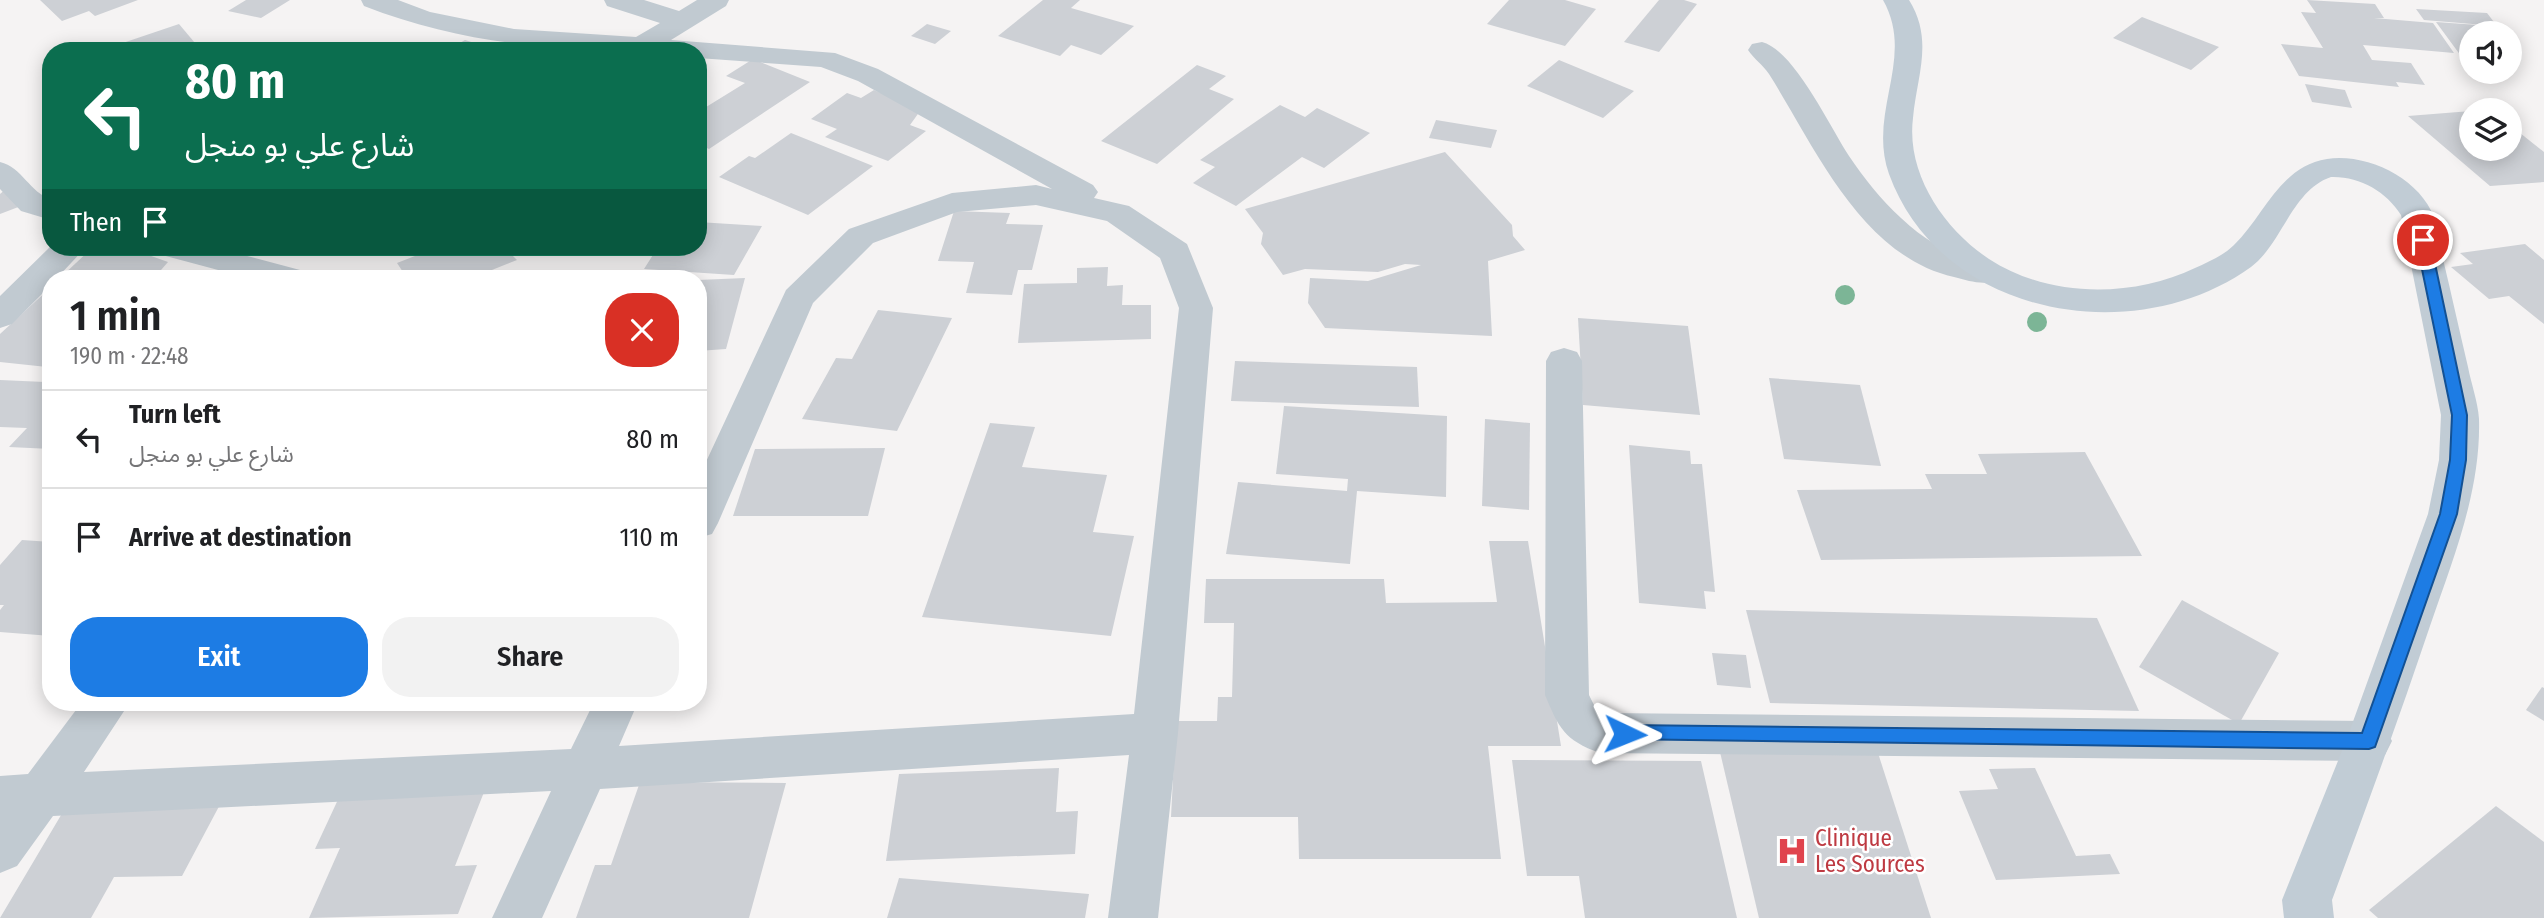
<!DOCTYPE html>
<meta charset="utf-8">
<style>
:root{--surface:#fff;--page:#f2f2f2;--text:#202124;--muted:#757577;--line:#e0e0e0;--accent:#1d7ce4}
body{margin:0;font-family:"Fira Sans Condensed","Noto Sans Arabic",sans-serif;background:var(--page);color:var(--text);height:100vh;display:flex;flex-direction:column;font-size:26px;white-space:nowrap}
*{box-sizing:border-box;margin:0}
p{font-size:23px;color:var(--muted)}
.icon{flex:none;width:38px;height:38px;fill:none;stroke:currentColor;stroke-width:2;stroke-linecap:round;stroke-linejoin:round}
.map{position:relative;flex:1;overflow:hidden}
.side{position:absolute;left:42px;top:270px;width:665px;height:441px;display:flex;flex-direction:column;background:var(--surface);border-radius:28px;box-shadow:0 4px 18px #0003}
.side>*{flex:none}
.banner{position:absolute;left:42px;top:42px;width:665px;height:214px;border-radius:28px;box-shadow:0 4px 18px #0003;background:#0b6e4f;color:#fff;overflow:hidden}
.fabs{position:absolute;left:2459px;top:21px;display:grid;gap:14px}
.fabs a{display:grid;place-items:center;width:63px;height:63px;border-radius:50%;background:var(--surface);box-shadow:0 4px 18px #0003;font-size:35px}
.pin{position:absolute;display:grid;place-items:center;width:60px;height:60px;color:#fff;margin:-30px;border:4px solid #fff;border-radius:50%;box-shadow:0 2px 7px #0007}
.me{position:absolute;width:77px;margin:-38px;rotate:92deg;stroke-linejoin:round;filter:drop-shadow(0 0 5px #0008)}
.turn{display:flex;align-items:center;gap:24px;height:147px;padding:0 28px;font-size:32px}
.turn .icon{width:91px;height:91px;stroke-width:2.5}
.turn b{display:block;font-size:49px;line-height:60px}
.then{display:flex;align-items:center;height:66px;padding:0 28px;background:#0003;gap:14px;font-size:26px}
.round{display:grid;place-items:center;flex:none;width:74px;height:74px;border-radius:28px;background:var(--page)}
.overview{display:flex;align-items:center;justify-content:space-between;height:119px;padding:0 28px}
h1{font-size:42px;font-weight:600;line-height:52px}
.primary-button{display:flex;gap:14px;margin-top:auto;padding:14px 28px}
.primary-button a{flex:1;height:80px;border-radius:28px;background:var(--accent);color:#fff;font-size:28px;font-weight:600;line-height:80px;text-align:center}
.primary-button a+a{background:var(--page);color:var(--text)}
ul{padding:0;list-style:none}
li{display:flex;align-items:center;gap:21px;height:98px;padding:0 28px;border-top:2px solid var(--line)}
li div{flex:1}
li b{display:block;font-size:26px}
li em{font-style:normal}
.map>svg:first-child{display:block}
</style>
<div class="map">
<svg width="2544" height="918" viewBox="0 0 2544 918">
<rect width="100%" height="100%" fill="#f5f3f3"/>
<!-- building -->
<g fill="#cdd0d5">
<path d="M40,0H138L95,16L89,11L62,21Z"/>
<path d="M246,0H290L261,18L228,11Z"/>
<path d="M1043,0H1080L1071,8L1134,26L1101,55L1071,45L1060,56L998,36Z"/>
<path d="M1509,0H1565L1596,9L1565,46L1487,24Z"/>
<path d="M1659,0H1684L1697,4L1659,52L1624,42Z"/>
<path d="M2307,0L2375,4L2384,18H2374L2433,23L2454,53L2363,45L2372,60L2411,63L2425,85L2396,82L2399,87L2299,76L2281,44L2323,48L2301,12L2316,13Z"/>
<path d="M2416,9L2487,13L2497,26L2424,20Z"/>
<path d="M2142,17L2219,47L2191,70L2113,38Z"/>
<path d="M2436,22L2478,25L2485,33H2471V57L2461,56Z"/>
<path d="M179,24L200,49L102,51V50Z"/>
<path d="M927,24L951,31L935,44L911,36Z"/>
<path d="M465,40L497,50V51H446Z"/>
<path d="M753,59L810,82L709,149L698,144V112L745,83L726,76Z"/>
<path d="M1559,60L1634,91L1603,118L1527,86Z"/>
<path d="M1197,65L1226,76L1209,89L1234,99L1157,164L1101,141Z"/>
<path d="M2305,84L2345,90L2352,108L2312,102Z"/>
<path d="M874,90L920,111L910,125L926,131L888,161L825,137L837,129L811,119L847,93L861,98Z"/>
<path d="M1280,105L1305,117L1317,108L1370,133L1324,168L1302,157L1236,206L1193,183L1215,167L1200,160Z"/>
<path d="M2471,111V149H2510V125L2544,152V182L2490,186L2408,116Z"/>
<path d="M1436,120L1497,130L1491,148L1429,138Z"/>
<path d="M791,133L873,166L808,215L719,177L749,156L755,158Z"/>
<path d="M1445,152L1512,225L1513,236L1525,250L1488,261L1492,336L1325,328L1308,303L1310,278L1368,281L1421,265L1405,264L1378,272L1305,269L1283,275L1261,244L1263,233L1245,209Z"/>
<path d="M7,188L21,206L0,214V194Z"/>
<path d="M954,211L1010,213L1006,224L1043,225L1032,270H1018L1012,295L966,293L974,262L938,261Z"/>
<path d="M698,222L762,226L734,275L644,269L658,247H698Z"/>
<path d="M2525,244L2544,260V324L2509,296L2489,299L2451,267L2473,264L2460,253Z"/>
<path d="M93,247H126L168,262L154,278H60Z"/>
<path d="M438,247H531L512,255L517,260L472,278H407L397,263Z"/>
<path d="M1108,267L1107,286L1123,285L1122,305H1151V339L1018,343L1024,284L1077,283V268Z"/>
<path d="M745,278L726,349L698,351V280Z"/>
<path d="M51,287V364L47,367L0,362V334Z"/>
<path d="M878,310L952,318L897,431L802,419L836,358L852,359Z"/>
<path d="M1578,318L1688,326L1700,415L1583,405Z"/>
<path d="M1235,361L1417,367L1419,407L1231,401Z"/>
<path d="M51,376V449L9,447L27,428L0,427V380L45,382Z"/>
<path d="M1769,378L1860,385L1881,466L1784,459Z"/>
<path d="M1284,406L1447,416L1446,497L1357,491L1350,564L1226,554L1238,482L1347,491L1348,479L1276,474Z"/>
<path d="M1485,419L1530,423L1529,510L1482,506Z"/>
<path d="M990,423L1035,427L1022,467L1107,475L1093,532L1134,536L1111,636L922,617Z"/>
<path d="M1629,445L1690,451L1691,464H1702L1715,592L1704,591L1706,609L1639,603Z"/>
<path d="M885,448L868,516H733L755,449Z"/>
<path d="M2085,452L2142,556L1821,560L1797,490L1932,489L1925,474H1987L1978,454Z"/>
<path d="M22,540L51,542V636L0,632V610L4,605H0V565Z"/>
<path d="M1489,541H1528L1561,746H1488L1501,859H1299L1298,817H1171L1176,721H1217L1218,697H1232L1234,623H1204L1206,579H1384L1386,603L1497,602Z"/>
<path d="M2182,600L2279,653L2239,724L2139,667Z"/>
<path d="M1746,610L2097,618L2139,711L1770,703Z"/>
<path d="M1712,653L1746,655L1751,688L1717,685Z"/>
<path d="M2542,687L2544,688V721L2526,710Z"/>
<path d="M1720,752L1878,753L1931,918H1759Z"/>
<path d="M1512,760L1701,761L1737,918H1585L1579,876H1527Z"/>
<path d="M1059,768L1056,812L1078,811L1075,854L886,861L899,774Z"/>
<path d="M2035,768L2076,856L2110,854L2120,874L1996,880L1959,791L1998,789L1989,769Z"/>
<path d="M640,782L786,783L749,918H576L595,865H611Z"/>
<path d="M486,787L455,866L477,865L458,914L309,918L340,848L315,849L342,791Z"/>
<path d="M224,797L182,876L114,877L91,918H0L70,800Z"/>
<path d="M2496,806L2544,842V918H2378L2369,910Z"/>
<path d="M899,878L1089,894L1085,918H887Z"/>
</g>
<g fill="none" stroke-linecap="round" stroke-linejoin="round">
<!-- street -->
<g fill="#c1cad1" fill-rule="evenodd">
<path d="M361,0H398L430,12L514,29L636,37L660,23L607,6L604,0H644L679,11L697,0H729L726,6L671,40L835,53L878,69L1093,185L1098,192L1094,198L1129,206L1187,244L1213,308L1178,733L1158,918H1108L1129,755L600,789L542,918H492L551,791L53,816L17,866L0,873V776L28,774L82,702H130L84,772L571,749L594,702H638L619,746L1134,714L1179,308L1160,258L1107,221L1036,205L957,212L873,243L813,303L718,523L712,534L698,538V479L786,290L849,229L952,193L1036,185L1052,189L858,81L821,67L698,58V51C579,51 477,50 364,6Z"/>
<path d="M1762,42C1794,50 1830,127 1849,156C1864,178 1881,200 1901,218C1933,248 1955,254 1996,265L2001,273L1996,281C1981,285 1969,281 1954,277C1861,256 1815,147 1769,74C1763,65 1754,59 1748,50L1752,44Z"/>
<path d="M0,162C22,167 30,193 51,199V220L21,211L0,189Z"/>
<path d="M51,246L86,247L57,278H51V285L12,324L0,328V296Z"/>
<path d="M157,247H213L300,270L305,278H248L162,255Z"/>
<path d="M1564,348L1577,352L1582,361L1589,695L1594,705L1607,713L2369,721L2385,727L2392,741L2385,755L2369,761L1600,753C1564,740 1559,728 1545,695L1546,361L1551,352Z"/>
</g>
<!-- secondary -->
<path fill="#c1ccd5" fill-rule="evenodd" d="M1883,0H1909C1934,40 1917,75 1913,118C1906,174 1944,229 1989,259C2049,298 2132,298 2195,268C2208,262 2223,256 2234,245C2265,215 2279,167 2327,159C2367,153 2419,178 2434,217C2438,229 2439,242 2442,255C2451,292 2459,329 2468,367C2471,383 2478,402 2479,419C2481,491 2453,559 2430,626C2399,718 2366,809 2332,900L2334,918H2284L2282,900L2346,741L2428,514L2439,460L2441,415L2401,215C2386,191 2359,176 2331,177C2292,190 2282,244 2251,267C2134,351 1941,317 1889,174C1867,112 1916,58 1883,0Z"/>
</g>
<!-- trees -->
<g fill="#7cb596">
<circle cx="1845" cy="295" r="10"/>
<circle cx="2037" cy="322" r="10"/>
</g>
<!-- route -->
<path fill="#1d7ce4" stroke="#135194" stroke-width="2" d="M2423,236L2430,240L2467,415L2466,460L2457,514L2375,747L2369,749L1618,739L1615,734L1618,728L1625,725L2362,733L2440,514L2450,460L2452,415L2416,240Z"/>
<!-- icons -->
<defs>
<g id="hospital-bare" transform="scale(2.415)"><path d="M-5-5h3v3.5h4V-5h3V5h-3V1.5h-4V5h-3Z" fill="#e0444e" stroke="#fff" stroke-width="2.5" paint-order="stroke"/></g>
</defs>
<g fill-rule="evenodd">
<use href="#hospital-bare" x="1792" y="851"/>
</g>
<g text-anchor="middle" stroke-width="5" stroke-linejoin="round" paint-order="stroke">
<!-- near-health labels -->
<g font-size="23" fill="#be3a42" stroke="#fff" text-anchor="start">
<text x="1815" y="846">Clinique<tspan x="1815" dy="26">Les Sources</tspan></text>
</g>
</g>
</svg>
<div class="fabs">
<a><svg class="icon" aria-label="sound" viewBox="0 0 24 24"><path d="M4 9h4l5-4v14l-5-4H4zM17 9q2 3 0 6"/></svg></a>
<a><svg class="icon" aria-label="layers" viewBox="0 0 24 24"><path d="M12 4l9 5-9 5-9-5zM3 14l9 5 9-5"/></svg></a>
</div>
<div class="pin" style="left:2423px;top:240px;background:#d93025"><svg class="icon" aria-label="arrive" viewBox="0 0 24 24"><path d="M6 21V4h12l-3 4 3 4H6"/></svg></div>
<svg class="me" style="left:1625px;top:734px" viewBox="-20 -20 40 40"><path d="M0-17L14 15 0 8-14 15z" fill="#1d7ce4" stroke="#fff" stroke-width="4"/></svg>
<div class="banner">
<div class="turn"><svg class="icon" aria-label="left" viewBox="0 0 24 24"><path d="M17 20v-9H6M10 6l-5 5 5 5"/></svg><div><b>80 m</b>شارع علي بو منجل</div></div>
<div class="then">Then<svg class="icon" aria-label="arrive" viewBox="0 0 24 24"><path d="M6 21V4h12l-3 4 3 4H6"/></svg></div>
</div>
<section class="side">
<div class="overview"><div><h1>1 min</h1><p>190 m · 22:48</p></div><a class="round" style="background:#d93025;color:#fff"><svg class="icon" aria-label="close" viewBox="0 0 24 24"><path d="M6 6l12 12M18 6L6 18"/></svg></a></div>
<ul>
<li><svg class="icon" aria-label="left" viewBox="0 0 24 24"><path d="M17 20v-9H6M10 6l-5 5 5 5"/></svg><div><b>Turn left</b><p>شارع علي بو منجل</p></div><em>80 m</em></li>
<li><svg class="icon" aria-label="arrive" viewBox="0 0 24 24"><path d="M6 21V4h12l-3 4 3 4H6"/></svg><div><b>Arrive at destination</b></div><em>110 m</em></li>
</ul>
<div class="primary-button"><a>Exit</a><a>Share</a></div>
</section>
</div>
